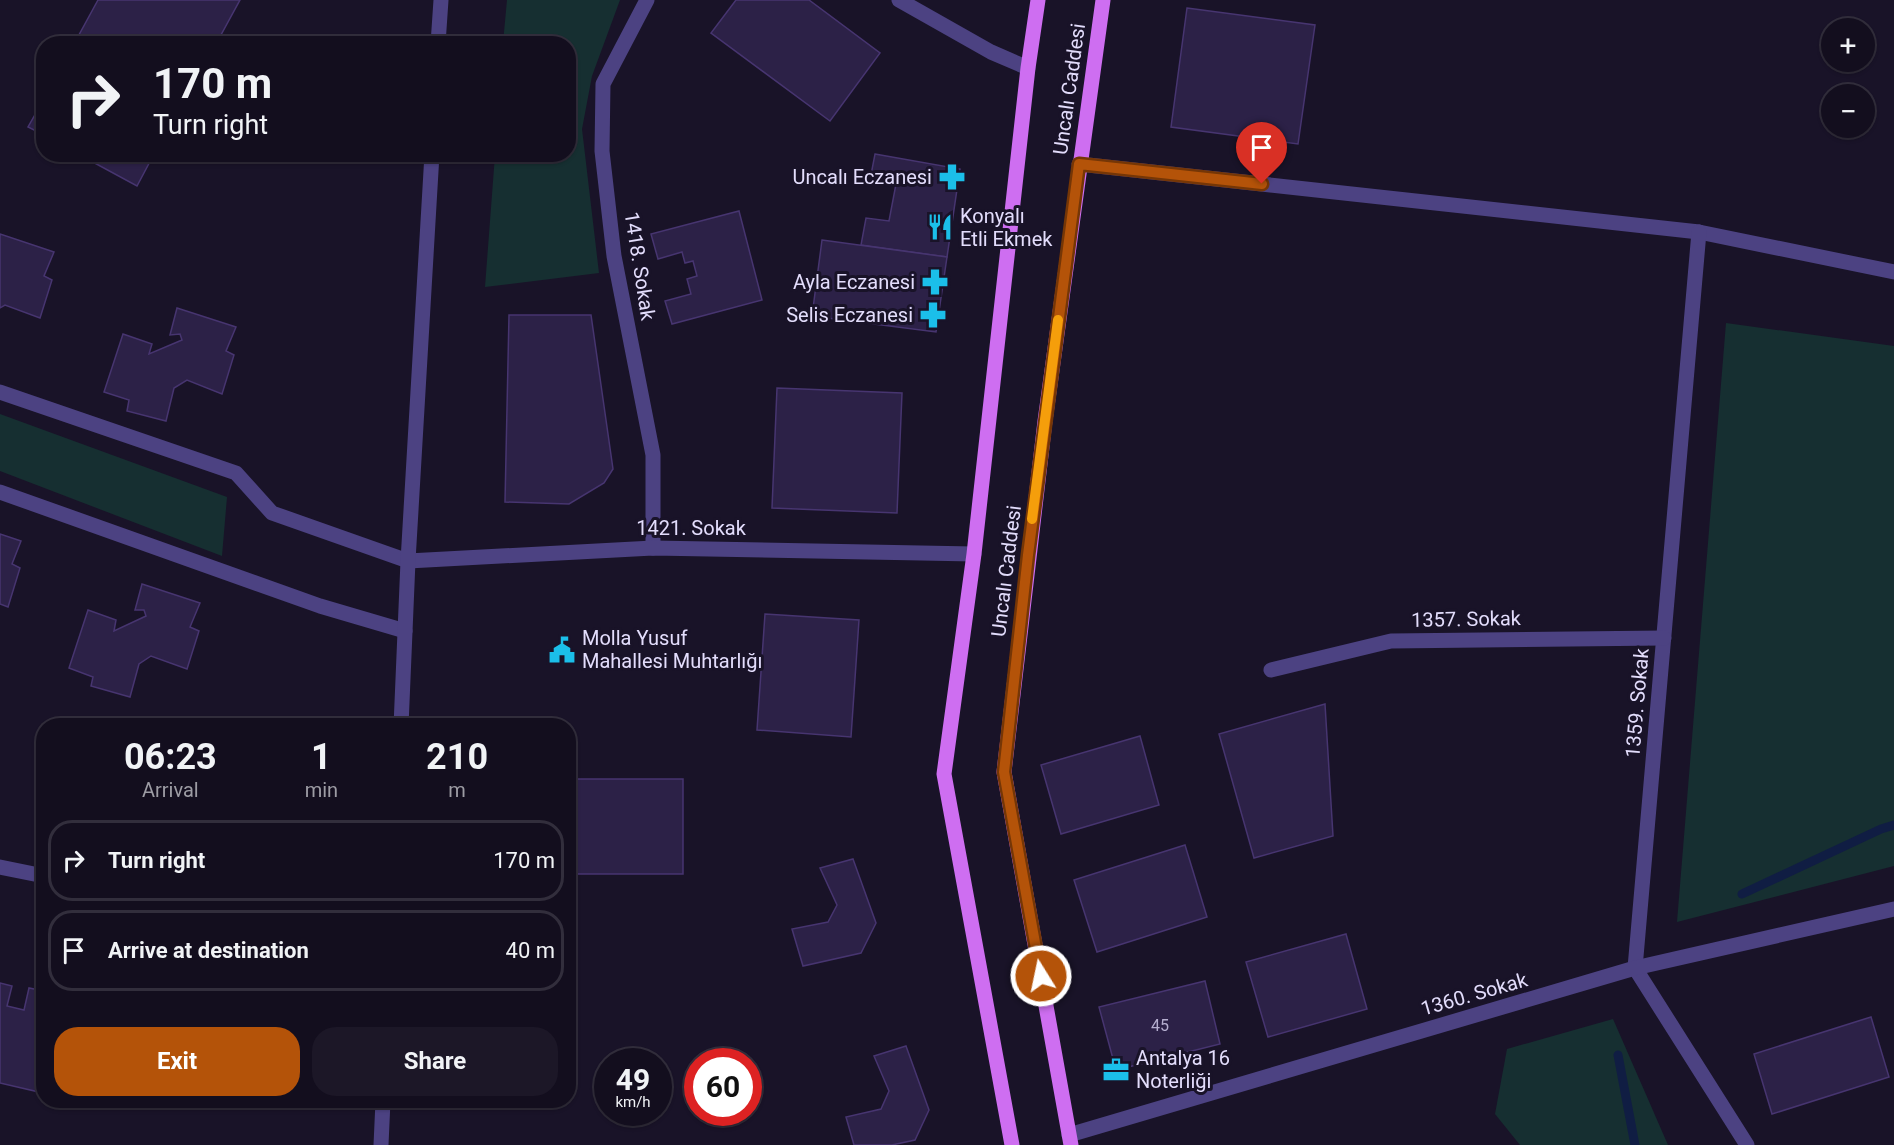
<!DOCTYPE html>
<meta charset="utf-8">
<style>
:root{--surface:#130e1e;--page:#1c1727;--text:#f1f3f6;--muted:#9d9ca4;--line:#322e3c;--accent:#b45309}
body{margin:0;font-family:Roboto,sans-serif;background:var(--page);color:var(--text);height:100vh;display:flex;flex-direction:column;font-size:22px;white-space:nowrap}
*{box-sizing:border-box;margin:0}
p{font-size:20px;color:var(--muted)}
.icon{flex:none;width:33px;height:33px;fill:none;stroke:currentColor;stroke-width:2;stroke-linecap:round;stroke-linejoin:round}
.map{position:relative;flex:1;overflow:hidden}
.panel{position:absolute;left:36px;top:718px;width:540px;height:390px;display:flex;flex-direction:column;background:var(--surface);border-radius:24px;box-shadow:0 2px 4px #0004,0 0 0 2px var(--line)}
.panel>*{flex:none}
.hud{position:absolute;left:36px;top:36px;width:540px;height:126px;border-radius:24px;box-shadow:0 2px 4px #0004,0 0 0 2px var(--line);background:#130e1e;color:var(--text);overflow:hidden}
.fabs{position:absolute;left:1821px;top:18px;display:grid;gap:12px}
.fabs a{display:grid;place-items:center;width:54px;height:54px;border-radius:50%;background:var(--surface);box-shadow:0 2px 4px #0004,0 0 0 2px var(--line);font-size:30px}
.speed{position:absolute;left:594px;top:1048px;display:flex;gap:12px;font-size:30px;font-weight:700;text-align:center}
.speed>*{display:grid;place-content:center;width:78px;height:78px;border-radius:50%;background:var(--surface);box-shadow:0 2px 4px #0004,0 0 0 2px var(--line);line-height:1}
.speed small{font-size:15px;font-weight:400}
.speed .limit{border:9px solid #d22;background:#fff;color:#111}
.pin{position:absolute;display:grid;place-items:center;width:51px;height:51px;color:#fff;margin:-62px -26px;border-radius:50% 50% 50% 0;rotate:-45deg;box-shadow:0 0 6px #0007}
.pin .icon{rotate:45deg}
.me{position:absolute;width:66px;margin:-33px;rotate:350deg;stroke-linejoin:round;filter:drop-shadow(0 0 4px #0008)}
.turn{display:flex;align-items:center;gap:21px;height:126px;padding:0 18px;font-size:27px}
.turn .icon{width:78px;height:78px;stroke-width:2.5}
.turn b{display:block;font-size:42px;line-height:51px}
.eta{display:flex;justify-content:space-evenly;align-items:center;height:102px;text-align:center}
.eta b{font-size:36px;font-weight:700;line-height:42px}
.cta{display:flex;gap:12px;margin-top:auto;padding:12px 18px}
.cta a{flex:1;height:69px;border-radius:24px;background:var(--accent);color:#fff;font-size:24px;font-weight:700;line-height:69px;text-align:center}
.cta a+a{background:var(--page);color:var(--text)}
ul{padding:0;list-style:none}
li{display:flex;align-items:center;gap:18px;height:81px;margin:0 12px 9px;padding:0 6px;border:3px solid var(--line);border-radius:24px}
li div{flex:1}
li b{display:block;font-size:22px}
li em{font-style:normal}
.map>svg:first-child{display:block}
</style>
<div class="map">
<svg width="1894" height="1145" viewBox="0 0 1894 1145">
<rect width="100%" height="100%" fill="#191328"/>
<!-- green -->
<g fill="#162f31">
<path d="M507,0H620L592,76L582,129L599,273L485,287L495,155L568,154V44L503,43Z"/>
<path d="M1726,323L1894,346V866L1677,922Z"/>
<path d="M0,414L227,497L222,556L0,471Z"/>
<path d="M1613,1019L1668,1145H1520L1495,1114L1507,1049Z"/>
</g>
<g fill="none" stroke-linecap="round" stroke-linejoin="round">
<!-- stream -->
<g stroke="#101d43" stroke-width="9">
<path d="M1742,894L1881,829L1894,825"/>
<path d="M1618,1055L1635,1145"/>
</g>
</g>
<!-- building -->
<g fill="#2c2147" stroke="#473570" stroke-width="1.5">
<path d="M98,0H240L216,44H74Z"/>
<path d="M736,0H809L880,53L830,121L711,33Z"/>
<path d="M1187,8L1315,25L1298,144L1171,127Z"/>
<path d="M44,99V135L28,127Z"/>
<path d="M78,154H154L137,186Z"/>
<path d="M875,154L960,169L947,257L861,245L866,218L889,221L896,184L870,180Z"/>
<path d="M739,211L762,300L672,324L665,301L691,294L687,279L697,276L693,261L685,263L682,252L658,259L651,234Z"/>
<path d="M0,234L54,252L44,276L52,280L40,318L5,305L0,308Z"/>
<path d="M822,240L947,257L936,332L812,316Z"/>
<path d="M177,308L236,327L226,351L234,355L222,394L187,380L174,388L166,421L127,411L129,400L104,392L123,334L152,344L149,354L182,340L180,334L170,335Z"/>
<path d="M509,315H591L613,469L604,483L569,504L505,502Z"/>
<path d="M777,388L902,393L897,513L772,508Z"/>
<path d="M0,534L21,541L12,564L20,568L8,607L0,604Z"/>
<path d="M142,584L200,603L190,627L199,631L187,669L151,656L139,664L130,697L91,686L93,677L69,668L88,610L116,620L114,631L146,616L144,610H135Z"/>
<path d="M765,614L859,620L851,737L757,730Z"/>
<path d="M1325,704L1333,836L1254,858L1219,734Z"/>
<path d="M1140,736L1159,805L1061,834L1041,765Z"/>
<rect x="568" y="779" width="115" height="95"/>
<path d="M1185,845L1207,917L1097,952L1074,880Z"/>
<path d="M853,859L876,923L861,953L803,966L792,929L828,922L837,905L820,868Z"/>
<path d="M1346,934L1367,1009L1268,1037L1246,962Z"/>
<path d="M1205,981L1220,1044L1116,1070L1099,1007Z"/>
<path d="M0,983L12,986L7,1006L24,1010L29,988L44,991V1074L39,1092L0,1083Z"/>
<path d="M1871,1017L1889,1077L1772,1114L1754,1054Z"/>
<path d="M906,1046L929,1110L915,1140L892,1145H854L846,1117L881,1109L889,1091L874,1056Z"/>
</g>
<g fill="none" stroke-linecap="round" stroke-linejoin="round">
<!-- service -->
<path stroke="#4c4282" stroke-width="15" d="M0,492L320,606L405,631"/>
<!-- pedestrian -->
<path stroke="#4c4282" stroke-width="15" d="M0,392L236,473L272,513L408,561"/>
<!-- minor -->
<g stroke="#4c4282" stroke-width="15">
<path d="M647,0L603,84L602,151L614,256L653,455V548"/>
<path d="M899,0L991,52L1028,68"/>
<path d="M438,44L441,0"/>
<path d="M1079,164L1699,232L1894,272"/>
<path d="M1699,232L1635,968L1747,1145"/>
<path d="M408,561L653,548L974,554"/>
<path d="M1271,670L1391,641L1664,638"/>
<path d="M401,726L408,561L432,154"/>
<path d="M0,867L44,876"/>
<path d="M1069,1135L1635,968L1894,909"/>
<path d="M381,1145L383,1101"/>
</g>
<!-- primary -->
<g stroke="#ce6ef1" stroke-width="15">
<path d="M1012,1145L944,774L974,554L1028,68L1038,0"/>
<path d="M1071,1145L1004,772L1045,421L1103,0"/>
</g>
</g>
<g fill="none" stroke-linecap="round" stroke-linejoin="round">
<!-- route casing -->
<g stroke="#753606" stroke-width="15">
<path id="route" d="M1041,976L1004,772L1028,555L1079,164L1262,184"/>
</g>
<!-- route -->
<use href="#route" stroke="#b45309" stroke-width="10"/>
<!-- slow -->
<path stroke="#f59e0b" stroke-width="10" d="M1032,519L1058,320"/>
</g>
<!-- icons -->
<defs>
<g id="pharmacy-bare" transform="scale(2.07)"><path d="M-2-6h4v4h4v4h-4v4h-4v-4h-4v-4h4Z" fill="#1bbfe9" stroke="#191328" stroke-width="2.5" paint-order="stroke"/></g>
<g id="restaurant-bare" transform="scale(2.07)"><path d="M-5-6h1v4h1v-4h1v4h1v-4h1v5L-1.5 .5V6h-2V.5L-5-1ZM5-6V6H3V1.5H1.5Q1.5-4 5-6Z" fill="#1bbfe9" stroke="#191328" stroke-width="2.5" paint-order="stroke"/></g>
<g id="civic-bare" transform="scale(2.07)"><path d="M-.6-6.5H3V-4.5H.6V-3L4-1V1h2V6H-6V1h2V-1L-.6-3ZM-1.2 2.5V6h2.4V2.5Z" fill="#1bbfe9" stroke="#191328" stroke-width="2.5" paint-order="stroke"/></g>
<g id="office-bare" transform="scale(2.07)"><path d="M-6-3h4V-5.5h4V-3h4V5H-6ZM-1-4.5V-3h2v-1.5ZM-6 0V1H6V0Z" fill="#1bbfe9" stroke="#191328" stroke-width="2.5" paint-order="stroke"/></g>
</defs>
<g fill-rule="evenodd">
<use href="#pharmacy-bare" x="952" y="177"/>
<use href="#restaurant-bare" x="940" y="227"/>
<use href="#pharmacy-bare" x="935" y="282"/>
<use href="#pharmacy-bare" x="933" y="315"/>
<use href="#civic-bare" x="562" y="650"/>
<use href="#office-bare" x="1116" y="1070"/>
</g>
<g text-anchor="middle" stroke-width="6" stroke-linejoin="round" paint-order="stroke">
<!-- number labels -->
<g font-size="16" fill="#b5aecf">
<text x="1160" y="1031">45</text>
</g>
<!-- street labels -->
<g font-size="20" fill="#e3ddfc" stroke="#191328">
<text transform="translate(1069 89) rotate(-82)" y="7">Uncalı Caddesi</text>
<text transform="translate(640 266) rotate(81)" y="7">1418. Sokak</text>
<text x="691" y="535">1421. Sokak</text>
<text transform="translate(1006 571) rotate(-83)" y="7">Uncalı Caddesi</text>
<text transform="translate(1466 619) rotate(-1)" y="7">1357. Sokak</text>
<text transform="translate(1637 703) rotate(-85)" y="7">1359. Sokak</text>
<text transform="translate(1474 994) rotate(-16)" y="7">1360. Sokak</text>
</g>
<!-- poi labels -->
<g font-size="20" fill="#e3ddfc" stroke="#191328" text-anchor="end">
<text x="932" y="184">Uncalı Eczanesi</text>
<text x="960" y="223" text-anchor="start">Konyalı<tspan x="960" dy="23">Etli Ekmek</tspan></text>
<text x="915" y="289">Ayla Eczanesi</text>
<text x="913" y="322">Selis Eczanesi</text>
<text x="582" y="645" text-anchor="start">Molla Yusuf<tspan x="582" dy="23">Mahallesi Muhtarlığı</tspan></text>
<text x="1136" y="1065" text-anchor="start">Antalya 16<tspan x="1136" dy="23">Noterliği</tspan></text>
</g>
</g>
</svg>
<div class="fabs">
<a>+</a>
<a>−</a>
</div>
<div class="speed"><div>49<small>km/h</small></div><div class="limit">60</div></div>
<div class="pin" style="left:1262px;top:184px;background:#d93025"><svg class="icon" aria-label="arrive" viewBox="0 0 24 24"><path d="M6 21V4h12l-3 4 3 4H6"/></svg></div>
<svg class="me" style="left:1041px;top:976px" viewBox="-20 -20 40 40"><circle r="17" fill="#b45309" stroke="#fff" stroke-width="3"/><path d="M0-11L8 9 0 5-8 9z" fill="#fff"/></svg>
<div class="hud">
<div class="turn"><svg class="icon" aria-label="right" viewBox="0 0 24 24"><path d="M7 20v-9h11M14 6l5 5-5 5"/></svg><div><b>170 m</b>Turn right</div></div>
</div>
<section class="panel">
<div class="eta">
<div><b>06:23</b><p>Arrival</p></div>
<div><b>1</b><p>min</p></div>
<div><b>210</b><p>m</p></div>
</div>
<ul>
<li><svg class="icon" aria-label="right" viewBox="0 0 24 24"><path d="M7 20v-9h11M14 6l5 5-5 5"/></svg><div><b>Turn right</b></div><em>170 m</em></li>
<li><svg class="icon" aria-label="arrive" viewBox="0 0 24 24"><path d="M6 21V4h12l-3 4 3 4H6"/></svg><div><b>Arrive at destination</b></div><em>40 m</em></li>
</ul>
<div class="cta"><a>Exit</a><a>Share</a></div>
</section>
</div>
